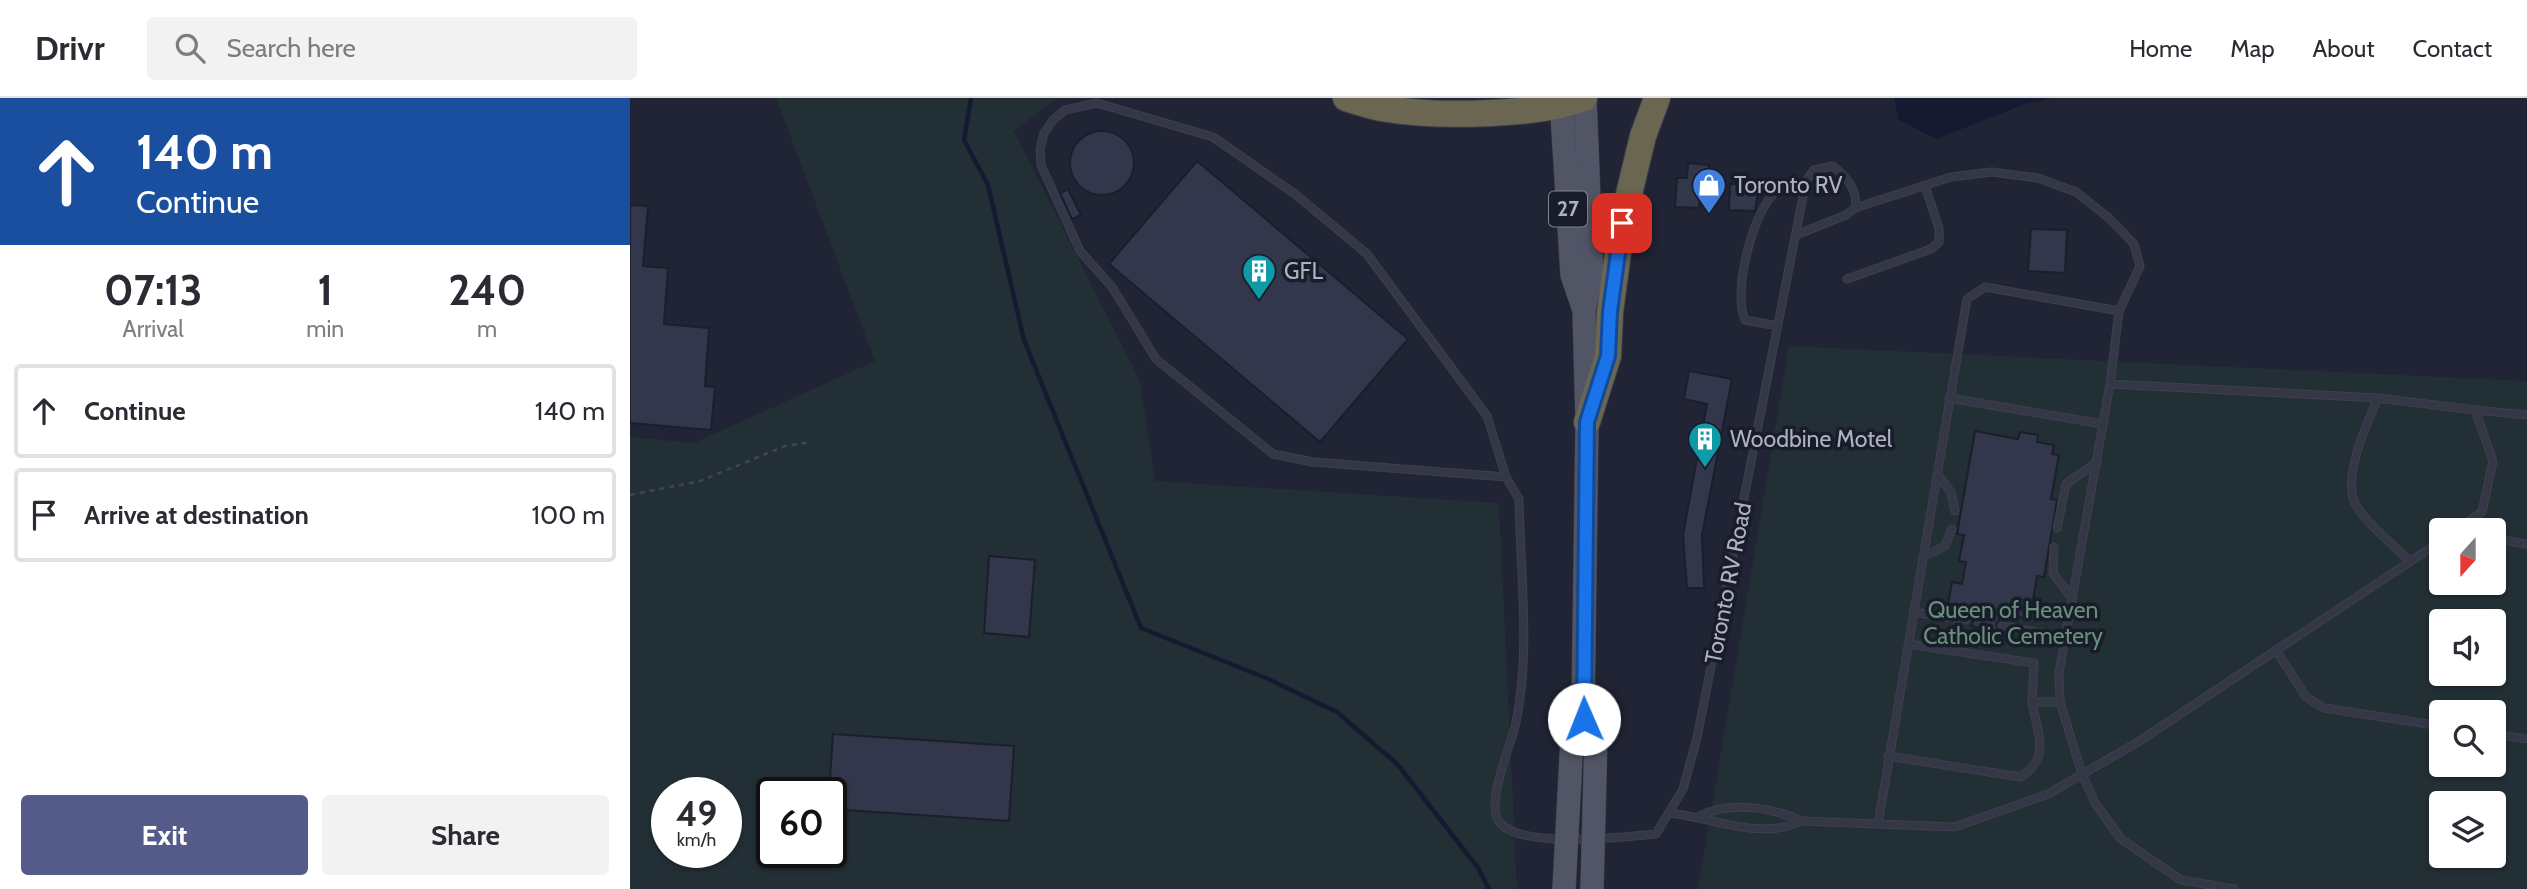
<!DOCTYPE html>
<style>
:root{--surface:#fff;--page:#f2f2f3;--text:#2b2b33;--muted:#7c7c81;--line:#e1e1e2;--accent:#545b88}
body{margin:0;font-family:Cabin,sans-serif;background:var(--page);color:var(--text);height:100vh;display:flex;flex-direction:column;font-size:26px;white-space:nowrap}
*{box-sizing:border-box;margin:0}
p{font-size:23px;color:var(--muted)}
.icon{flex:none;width:38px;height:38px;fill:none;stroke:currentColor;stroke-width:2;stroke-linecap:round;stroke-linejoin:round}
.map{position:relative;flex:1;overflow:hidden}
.sheet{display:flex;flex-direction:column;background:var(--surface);width:630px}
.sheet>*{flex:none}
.hud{background:#1a4fa0;color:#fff;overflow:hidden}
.needle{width:46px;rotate:201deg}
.controls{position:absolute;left:1799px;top:420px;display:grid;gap:14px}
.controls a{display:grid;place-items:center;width:77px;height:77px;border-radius:7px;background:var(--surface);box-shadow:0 2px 5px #0004;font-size:35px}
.speed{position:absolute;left:21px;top:679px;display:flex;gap:14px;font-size:35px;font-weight:700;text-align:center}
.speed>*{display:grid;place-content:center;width:91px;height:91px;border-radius:50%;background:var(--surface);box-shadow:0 2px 5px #0004;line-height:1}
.speed small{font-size:18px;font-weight:400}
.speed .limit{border:4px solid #111;border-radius:10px;background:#fff;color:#111}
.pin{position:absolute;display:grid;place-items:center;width:60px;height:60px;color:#fff;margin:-30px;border-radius:14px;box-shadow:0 4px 10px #0006}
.me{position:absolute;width:77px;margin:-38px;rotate:359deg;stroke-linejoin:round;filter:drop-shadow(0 0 5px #0008)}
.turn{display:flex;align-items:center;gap:24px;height:147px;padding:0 21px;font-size:32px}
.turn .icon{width:91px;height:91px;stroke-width:2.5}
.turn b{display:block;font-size:49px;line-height:60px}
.eta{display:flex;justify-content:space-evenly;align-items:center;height:119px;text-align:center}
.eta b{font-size:42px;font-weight:700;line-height:49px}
.cta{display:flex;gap:14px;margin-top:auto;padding:14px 21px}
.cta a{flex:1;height:80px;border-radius:7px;background:var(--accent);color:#fff;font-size:28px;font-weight:700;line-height:80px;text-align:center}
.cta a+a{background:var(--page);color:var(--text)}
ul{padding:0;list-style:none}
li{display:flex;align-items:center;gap:21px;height:94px;margin:0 14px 10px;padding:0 7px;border:4px solid var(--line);border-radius:7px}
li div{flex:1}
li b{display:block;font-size:26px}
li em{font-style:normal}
header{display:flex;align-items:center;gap:42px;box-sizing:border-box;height:98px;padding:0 35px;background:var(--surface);border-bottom:2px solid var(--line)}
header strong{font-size:33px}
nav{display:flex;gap:38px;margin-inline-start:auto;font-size:24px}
.search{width:490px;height:63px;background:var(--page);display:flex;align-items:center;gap:18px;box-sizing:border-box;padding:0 24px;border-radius:7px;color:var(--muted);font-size:26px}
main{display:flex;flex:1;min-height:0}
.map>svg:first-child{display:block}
</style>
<header>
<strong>Drivr</strong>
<div class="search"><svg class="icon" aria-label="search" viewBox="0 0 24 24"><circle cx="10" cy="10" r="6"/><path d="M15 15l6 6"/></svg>Search here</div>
<nav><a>Home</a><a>Map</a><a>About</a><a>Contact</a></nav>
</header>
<main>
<section class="sheet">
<div class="hud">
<div class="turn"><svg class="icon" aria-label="ahead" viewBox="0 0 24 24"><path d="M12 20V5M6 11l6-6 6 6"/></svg><div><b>140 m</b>Continue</div></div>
</div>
<div class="eta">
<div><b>07:13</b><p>Arrival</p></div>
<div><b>1</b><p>min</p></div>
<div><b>240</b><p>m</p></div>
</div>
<ul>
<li><svg class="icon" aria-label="ahead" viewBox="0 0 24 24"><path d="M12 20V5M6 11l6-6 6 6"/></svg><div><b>Continue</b></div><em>140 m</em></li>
<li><svg class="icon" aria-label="arrive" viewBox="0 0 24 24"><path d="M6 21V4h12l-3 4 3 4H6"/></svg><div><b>Arrive at destination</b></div><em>100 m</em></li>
</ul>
<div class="cta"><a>Exit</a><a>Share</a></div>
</section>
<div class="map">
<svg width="1897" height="791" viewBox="0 0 1897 791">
<rect width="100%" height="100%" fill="#202434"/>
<!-- green -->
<g fill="#222f35" fill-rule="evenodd">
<path d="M146,0H428L384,33L510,283L525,383L869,405L887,791H0V339L64,345L245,263ZM37,695H96V754H37ZM142,695H201V754H142Z"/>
<path d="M1159,248L1897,283V791H1068ZM1811,432H1864V485H1811ZM1811,523H1864V576H1811ZM1811,614H1864V667H1811ZM1811,705H1864V758H1811Z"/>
</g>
<!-- water -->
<path fill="#151a30" d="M1264,0H1422L1395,6L1306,41L1269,22Z"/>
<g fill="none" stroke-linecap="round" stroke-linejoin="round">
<!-- stream -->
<path stroke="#151a30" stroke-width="4.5" d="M341,0L334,42L358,87L394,242L511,530L636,580L707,614L768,667L848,770L859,791"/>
</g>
<!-- building -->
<g fill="#33374b" stroke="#1b1e2b" stroke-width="2">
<circle cx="472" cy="65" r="32"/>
<path d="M567,63L778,241L690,344L479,166Z"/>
<path d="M1058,65L1079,67L1077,89L1071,88L1069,110L1045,109L1047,80H1057Z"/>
<path d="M1100,86L1129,88L1125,113L1099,112Z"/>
<path d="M438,91L451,117L442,121L430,95Z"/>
<path d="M0,107L18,108L13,168L38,170L34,226L79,230L75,288L85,289L81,332L0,325Z"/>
<path d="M1401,131L1437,132L1435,175L1398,173Z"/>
<path d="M1059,273L1102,281L1072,437L1074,490H1057L1053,437L1077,306L1054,301Z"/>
<path d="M1345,333L1388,341L1390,334L1408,337L1407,344L1424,347L1422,356L1429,357L1421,401L1427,402L1414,479L1407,478L1400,521L1373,516L1366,526L1368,533L1342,528L1345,511L1318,506L1322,484L1332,486L1336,464L1329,463L1334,437L1327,436Z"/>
<path d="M359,458L405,462L399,539L354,535Z"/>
<path d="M203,636L384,648L379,723L201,711L199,695Z"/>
</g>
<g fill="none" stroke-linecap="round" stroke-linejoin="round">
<!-- service casing -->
<g stroke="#3d404e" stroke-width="9">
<g id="service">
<path d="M1225,110L1321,79L1362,74L1408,80L1446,94L1479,120L1504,146L1510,168L1489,213L1480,286L1748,300L1845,312L1863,363L1852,414L1827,432"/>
<path d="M1217,181L1301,151L1309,144V130L1295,88"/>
<path d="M1148,228L1115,222C1102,196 1123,108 1149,91C1157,86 1166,87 1175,89"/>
<path d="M1480,286L1429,575L1430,604L1452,676L1465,705L1491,741L1551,782L1604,791"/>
<path d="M1319,300L1473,326"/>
<path d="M1748,300C1737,325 1710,383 1727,409C1740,429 1763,446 1780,464"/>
<path d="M1845,312L1897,317"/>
<path d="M1308,377L1321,394L1325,413"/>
<path d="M876,379L683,364L643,356L526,261L482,189L450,153L411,67L410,51L414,35L423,22L435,12L467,5L583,39L665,96L737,156L857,318L876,379L889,401C890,473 901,553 886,624C881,649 854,706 870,725C892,751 994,739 1026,736L1053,691L1067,640L1176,83L1184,72L1203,68C1217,80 1228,91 1225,110L1216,117L1166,137"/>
<path d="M1427,430L1436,386L1467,364"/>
<path d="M1864,441L1897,446"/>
<path d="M1424,449L1423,475L1442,500"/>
<path d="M1293,459L1315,448L1322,431"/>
<path d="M1283,514L1336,522"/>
<path d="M1372,528L1435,539"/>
<path d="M1278,546L1404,565L1402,604"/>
<path d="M1646,552L1676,599L1694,610L1811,628"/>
<path d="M1864,636L1897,641"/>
<path d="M1258,658L1390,679C1422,661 1407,635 1402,604H1430"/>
<path d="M1039,715C1081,719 1130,743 1171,723"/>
<path d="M1070,718C1098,703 1143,709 1171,723L1325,729L1418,696L1508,644L1811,443"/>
<path d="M1248,726L1337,201L1355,189L1489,213"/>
</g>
</g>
<!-- primary casing -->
<g stroke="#3d404e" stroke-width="24">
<g id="primary">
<path d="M931,0L942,177L954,212"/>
<path d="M955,0L962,176L954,212L957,324L953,612L954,621L966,638L962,791"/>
<path d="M934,791L942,640L954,621"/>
</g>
</g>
<!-- motorway casing -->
<g stroke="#3b3e4c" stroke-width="28">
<g id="motorway">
<path d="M716,0C729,4 743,9 757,11C807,19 908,18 954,0"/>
<path d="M957,324L978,258L980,214L992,125L1013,38L1027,0"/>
</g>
</g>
<!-- path -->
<path stroke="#3b484e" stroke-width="2.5" stroke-dasharray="5 5" stroke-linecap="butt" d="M0,397L70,383L155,348L181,344"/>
<!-- service -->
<use href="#service" stroke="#343745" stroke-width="7"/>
<!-- primary -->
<use href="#primary" stroke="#515565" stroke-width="23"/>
<!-- motorway -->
<use href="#motorway" stroke="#6b6651" stroke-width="26"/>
</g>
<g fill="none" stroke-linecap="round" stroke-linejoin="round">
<!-- route casing -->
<g stroke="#114b97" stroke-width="18">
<path id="route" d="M954,621L957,324L978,258L980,214L992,125"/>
</g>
<!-- route -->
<use href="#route" stroke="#1a73e8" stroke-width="12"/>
</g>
<!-- icons -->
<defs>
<g id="shop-pin" transform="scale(1.75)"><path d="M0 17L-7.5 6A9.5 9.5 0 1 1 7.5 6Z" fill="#3f7fe0" stroke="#191c29"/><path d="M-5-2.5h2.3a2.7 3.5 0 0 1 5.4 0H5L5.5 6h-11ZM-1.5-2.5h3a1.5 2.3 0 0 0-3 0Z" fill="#fff"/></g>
<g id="building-pin" transform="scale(1.75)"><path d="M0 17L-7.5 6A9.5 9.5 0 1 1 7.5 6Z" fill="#0f9aa8" stroke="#191c29"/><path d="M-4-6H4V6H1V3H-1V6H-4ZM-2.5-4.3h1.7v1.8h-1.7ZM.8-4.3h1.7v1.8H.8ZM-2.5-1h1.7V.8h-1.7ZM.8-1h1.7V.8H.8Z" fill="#fff"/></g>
</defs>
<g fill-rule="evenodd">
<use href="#shop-pin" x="1079" y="87"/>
<use href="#building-pin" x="629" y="173"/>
<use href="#building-pin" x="1075" y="341"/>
</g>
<g text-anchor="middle" stroke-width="7" stroke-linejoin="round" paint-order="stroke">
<!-- shield labels -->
<rect fill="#191c29" stroke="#818494" stroke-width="2" x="919" y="93.5" width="38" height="35" rx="5"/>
<g font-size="21" font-weight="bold" fill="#aeb1c2">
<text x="938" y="118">27</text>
</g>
<!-- poi labels -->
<g font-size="23" fill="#aeb1c2" stroke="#191c29" text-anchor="start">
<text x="1104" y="95">Toronto RV</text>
<text x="654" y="181">GFL</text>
<text x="1100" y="349">Woodbine Motel</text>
</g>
<!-- street labels -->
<g font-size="23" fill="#aeb1c2" stroke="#191c29">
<text transform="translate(1098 485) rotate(-79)" y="8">Toronto RV Road</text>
</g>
<!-- park labels -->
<g font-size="23" fill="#67907a" stroke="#191c29">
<text x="1383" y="520">Queen of Heaven<tspan x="1383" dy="26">Catholic Cemetery</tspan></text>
</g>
</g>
</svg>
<div class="controls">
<a><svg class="needle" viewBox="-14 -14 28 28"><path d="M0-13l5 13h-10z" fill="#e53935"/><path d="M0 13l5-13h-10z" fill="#7c7c81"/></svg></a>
<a><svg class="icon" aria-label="sound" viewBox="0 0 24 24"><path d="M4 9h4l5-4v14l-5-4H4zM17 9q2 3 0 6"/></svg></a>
<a><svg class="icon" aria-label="search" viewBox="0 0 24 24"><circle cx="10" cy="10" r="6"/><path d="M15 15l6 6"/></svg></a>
<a><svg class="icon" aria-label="layers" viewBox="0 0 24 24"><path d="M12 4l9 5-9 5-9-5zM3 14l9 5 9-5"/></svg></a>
</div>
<div class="speed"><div>49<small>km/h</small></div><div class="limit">60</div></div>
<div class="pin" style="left:992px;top:125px;background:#d93025"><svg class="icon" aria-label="arrive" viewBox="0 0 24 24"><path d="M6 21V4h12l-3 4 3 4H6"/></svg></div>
<svg class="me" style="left:954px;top:621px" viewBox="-20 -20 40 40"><circle r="19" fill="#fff"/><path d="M0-13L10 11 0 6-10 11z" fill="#1a73e8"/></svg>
</div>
</main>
